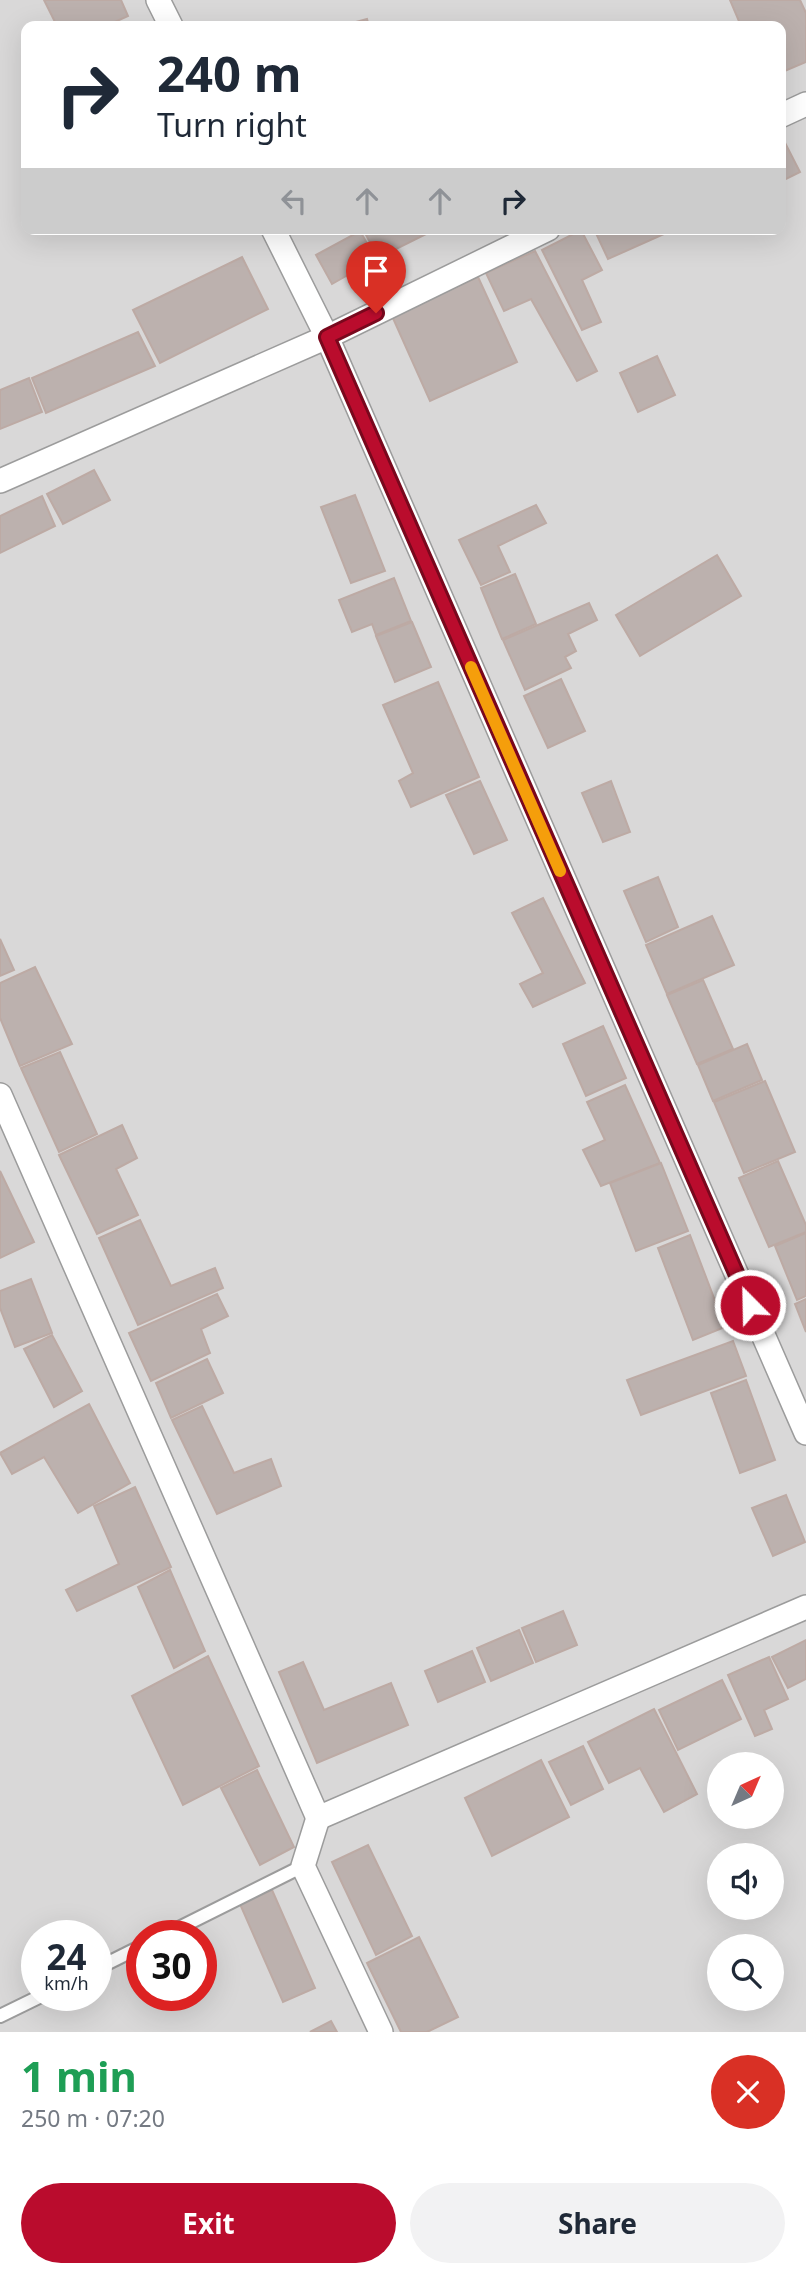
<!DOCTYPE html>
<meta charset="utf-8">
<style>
:root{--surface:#fff;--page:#f2f2f3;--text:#1f2937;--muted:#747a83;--accent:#ba0c2d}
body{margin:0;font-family:"Noto Sans",sans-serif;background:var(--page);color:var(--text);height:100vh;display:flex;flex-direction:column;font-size:26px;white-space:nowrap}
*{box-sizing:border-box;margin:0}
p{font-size:23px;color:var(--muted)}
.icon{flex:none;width:38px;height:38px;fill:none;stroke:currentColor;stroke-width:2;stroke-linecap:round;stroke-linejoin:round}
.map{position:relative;height:2032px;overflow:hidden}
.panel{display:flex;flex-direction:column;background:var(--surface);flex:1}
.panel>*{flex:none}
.hud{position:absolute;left:21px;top:21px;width:765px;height:214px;border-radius:14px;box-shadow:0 7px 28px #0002;background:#fff;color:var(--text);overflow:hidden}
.needle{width:46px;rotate:44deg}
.buttons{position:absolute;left:707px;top:1752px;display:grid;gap:14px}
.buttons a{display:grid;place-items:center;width:77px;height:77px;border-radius:50%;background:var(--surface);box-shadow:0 7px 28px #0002;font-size:35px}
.speed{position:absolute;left:21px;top:1920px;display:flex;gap:14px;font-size:35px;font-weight:700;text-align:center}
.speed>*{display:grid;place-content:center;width:91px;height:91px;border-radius:50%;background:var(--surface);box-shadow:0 7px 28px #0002;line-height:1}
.speed small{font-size:18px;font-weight:400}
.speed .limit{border:10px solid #d22;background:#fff;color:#111}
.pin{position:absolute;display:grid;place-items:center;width:60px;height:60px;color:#fff;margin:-72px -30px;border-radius:50% 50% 50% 0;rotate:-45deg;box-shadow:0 0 7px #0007}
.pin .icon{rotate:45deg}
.me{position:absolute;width:77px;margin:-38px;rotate:337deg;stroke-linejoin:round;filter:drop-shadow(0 0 5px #0008)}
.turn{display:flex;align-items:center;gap:24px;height:147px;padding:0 21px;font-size:32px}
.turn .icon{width:91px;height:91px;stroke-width:2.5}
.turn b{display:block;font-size:49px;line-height:60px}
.lanes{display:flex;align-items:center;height:66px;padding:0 21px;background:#0003;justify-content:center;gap:35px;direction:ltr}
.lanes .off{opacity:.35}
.round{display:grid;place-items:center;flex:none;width:74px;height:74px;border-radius:37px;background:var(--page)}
.overview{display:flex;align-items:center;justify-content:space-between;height:119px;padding:0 21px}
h1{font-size:42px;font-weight:700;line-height:52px;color:#1e9e55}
.button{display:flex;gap:14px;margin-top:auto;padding:14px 21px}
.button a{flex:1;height:80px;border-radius:42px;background:var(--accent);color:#fff;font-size:28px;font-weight:700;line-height:80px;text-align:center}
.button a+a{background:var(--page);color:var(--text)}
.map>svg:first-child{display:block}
</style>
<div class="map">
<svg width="806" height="2032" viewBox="0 0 806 2032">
<rect width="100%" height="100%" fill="#ece6e1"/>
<!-- residential -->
<path fill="#d9d8d8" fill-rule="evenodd" d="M0,0H806V2032H0ZM26,26H780V229H26ZM719,1764H772V1816H719ZM719,1855H772V1908H719ZM37,1936H96V1995H37ZM142,1936H201V1995H142ZM719,1946H772V1998H719Z"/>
<!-- building -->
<g fill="#bcb1ae" stroke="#bdaaa4" stroke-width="2">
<path d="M44,0H121L128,16L106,26H57Z"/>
<path d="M730,0H800L806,13V62L780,73V26H741Z"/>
<path d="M367,19L369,26H341Z"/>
<path d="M780,133L800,172L780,182Z"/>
<path d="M363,229H436L378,258Z"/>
<path d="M594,229H675L608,259Z"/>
<path d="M581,230L602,270L582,280L601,322L582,330L542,250Z"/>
<path d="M360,231L376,259L332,284L316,255Z"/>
<path d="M535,251L597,371L577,381L531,299L504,311L486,273Z"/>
<path d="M242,257L268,309L160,363L133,310Z"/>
<path d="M478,277L517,362L430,401L392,316Z"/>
<path d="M138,332L155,366L46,413L32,378Z"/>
<path d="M657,356L675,395L638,412L620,373Z"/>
<path d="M29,378L42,412L0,429V390Z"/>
<path d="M94,470L110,500L63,524L47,494Z"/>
<path d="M355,495L385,571L351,583L321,507Z"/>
<path d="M42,496L55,526L0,553V516Z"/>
<path d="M536,505L546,523L498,546L510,572L481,585L459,540Z"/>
<path d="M717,555L741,596L640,656L616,615Z"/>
<path d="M515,574L536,624L502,639L481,588Z"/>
<path d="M394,578L411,621L376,635L372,624L352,632L339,600Z"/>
<path d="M589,603L597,620L568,634L576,651L565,657L571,668L525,690L503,640Z"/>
<path d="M412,622L431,667L395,682L376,636Z"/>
<path d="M561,679L585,731L548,748L524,696Z"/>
<path d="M438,682L479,777L411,807L399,781L413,773L383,705Z"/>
<path d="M480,781L507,840L474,854L446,795Z"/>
<path d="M611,781L630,832L603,842L582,793Z"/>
<path d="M658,877L678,927L646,942L624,891Z"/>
<path d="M543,898L585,983L533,1007L520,984L543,973L512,913Z"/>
<path d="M712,916L734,965L667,994L646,945Z"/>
<path d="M0,939L14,970L0,976Z"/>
<path d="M35,967L72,1044L20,1066L0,1018V983Z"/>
<path d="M703,980L733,1049L697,1064L667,995Z"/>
<path d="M603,1026L626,1078L586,1096L563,1044Z"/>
<path d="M747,1044L762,1080L713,1101L698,1065Z"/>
<path d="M60,1052L97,1134L59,1152L21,1068Z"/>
<path d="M765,1081L795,1152L744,1173L714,1102Z"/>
<path d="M625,1085L660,1163L601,1186L583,1150L605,1140L587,1102Z"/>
<path d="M122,1125L137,1158L116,1169L138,1215L97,1234L59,1155Z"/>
<path d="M778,1161L806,1225V1232L769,1247L739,1178Z"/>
<path d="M661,1163L688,1231L636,1251L610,1183Z"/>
<path d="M0,1171L34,1242L0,1258Z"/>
<path d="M140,1220L171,1286L215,1268L223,1288L138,1325L99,1238Z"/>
<path d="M806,1233V1296L797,1300L775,1246Z"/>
<path d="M690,1235L725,1327L693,1340L658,1248Z"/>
<path d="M31,1279L52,1333L15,1347L0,1308V1291Z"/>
<path d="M217,1294L228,1316L201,1329L210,1353L151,1381L129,1333Z"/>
<path d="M806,1299V1332L795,1304Z"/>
<path d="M52,1335L82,1391L54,1407L24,1349Z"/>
<path d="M733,1341L746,1376L641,1415L627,1380Z"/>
<path d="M207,1359L223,1393L171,1418L156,1383Z"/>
<path d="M746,1380L775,1460L740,1473L711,1393Z"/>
<path d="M89,1404L130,1483L78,1513L44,1457L12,1474L0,1453Z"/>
<path d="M202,1406L234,1473L271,1459L281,1486L217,1514L172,1420Z"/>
<path d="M135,1487L171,1567L77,1611L66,1590L119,1564L94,1506Z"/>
<path d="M786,1495L805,1542L773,1556L752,1508Z"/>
<path d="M170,1570L205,1651L174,1668L138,1587Z"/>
<path d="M563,1611L577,1645L536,1662L522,1628Z"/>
<path d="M519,1630L533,1663L491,1681L477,1648Z"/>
<path d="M806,1640V1679L788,1688L772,1657Z"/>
<path d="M472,1651L485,1682L438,1702L425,1671Z"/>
<path d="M208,1656L259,1766L183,1805L132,1696Z"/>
<path d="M769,1657L788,1699L764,1710L772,1729L755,1736L728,1675Z"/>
<path d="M303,1662L324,1710L391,1683L408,1725L317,1763L279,1672Z"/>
<path d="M722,1680L741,1719L678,1750L659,1710Z"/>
<path d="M654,1709L697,1794L664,1812L640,1768L609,1783L588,1742Z"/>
<path d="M583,1746L603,1789L571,1805L549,1762Z"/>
<path d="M541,1760L569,1817L492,1856L465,1798Z"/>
<path d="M257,1770L294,1847L260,1865L221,1788Z"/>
<path d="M368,1845L412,1936L376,1955L332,1862Z"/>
<path d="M272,1890L315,1988L283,2002L240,1904Z"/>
<path d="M419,1937L458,2017L427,2032H401L367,1963Z"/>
<path d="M331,2021L337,2032H310Z"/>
</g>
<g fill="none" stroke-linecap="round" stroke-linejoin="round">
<!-- lane casing -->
<g stroke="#9c9c9c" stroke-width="16">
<g id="lane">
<path d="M163,1936L303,1866"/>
<path d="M96,1969L142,1946"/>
<path d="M0,2016L43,1995"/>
</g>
</g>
<!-- street casing -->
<g stroke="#9c9c9c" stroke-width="26">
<g id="street">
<path d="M158,0L171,26"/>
<path d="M780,116L806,104"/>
<path d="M273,229L327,337L806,1433"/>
<path d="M0,481L327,337L548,229"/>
<path d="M0,1095L318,1818"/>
<path d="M318,1818L806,1607"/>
<path d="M318,1818L303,1866L381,2032"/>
</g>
</g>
<!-- lane -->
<use href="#lane" stroke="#fff" stroke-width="12"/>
<!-- street -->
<use href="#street" stroke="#fff" stroke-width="23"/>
</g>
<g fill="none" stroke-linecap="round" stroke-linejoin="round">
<!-- route casing -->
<g stroke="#79081d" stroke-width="18">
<path id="route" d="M376,313L327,337L750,1305"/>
</g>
<!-- route -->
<use href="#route" stroke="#ba0c2d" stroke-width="12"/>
<!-- slow -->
<path stroke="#f59e0b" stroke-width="12" d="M471,667L560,871"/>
</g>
</svg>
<div class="buttons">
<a><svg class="needle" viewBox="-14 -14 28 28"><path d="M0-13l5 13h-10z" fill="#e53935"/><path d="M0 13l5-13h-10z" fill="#747a83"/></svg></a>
<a><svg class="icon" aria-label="sound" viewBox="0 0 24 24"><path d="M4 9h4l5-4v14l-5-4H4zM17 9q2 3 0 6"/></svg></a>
<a><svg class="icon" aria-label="search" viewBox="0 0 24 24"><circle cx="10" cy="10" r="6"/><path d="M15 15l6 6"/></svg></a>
</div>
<div class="speed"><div>24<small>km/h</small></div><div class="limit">30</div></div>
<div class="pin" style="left:376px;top:313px;background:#d93025"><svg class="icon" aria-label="arrive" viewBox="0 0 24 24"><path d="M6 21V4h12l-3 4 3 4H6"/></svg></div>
<svg class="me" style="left:750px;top:1305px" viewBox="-20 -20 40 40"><circle r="17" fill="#ba0c2d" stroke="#fff" stroke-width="3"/><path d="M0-11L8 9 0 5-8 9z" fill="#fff"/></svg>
<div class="hud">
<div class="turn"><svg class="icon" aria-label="right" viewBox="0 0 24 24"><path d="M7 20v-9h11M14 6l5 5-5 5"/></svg><div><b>240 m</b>Turn right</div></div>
<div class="lanes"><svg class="icon off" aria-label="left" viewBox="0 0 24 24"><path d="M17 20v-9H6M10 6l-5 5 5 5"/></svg><svg class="icon off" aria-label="ahead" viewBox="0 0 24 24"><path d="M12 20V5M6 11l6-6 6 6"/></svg><svg class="icon off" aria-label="ahead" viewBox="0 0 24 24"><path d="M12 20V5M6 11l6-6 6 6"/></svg><svg class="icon" aria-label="right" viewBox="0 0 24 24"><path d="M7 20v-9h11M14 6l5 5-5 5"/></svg></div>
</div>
</div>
<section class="panel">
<div class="overview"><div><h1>1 min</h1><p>250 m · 07:20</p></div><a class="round" style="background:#d93025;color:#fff"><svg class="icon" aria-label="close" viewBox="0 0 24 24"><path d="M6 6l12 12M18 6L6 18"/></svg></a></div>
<div class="button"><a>Exit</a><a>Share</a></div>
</section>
